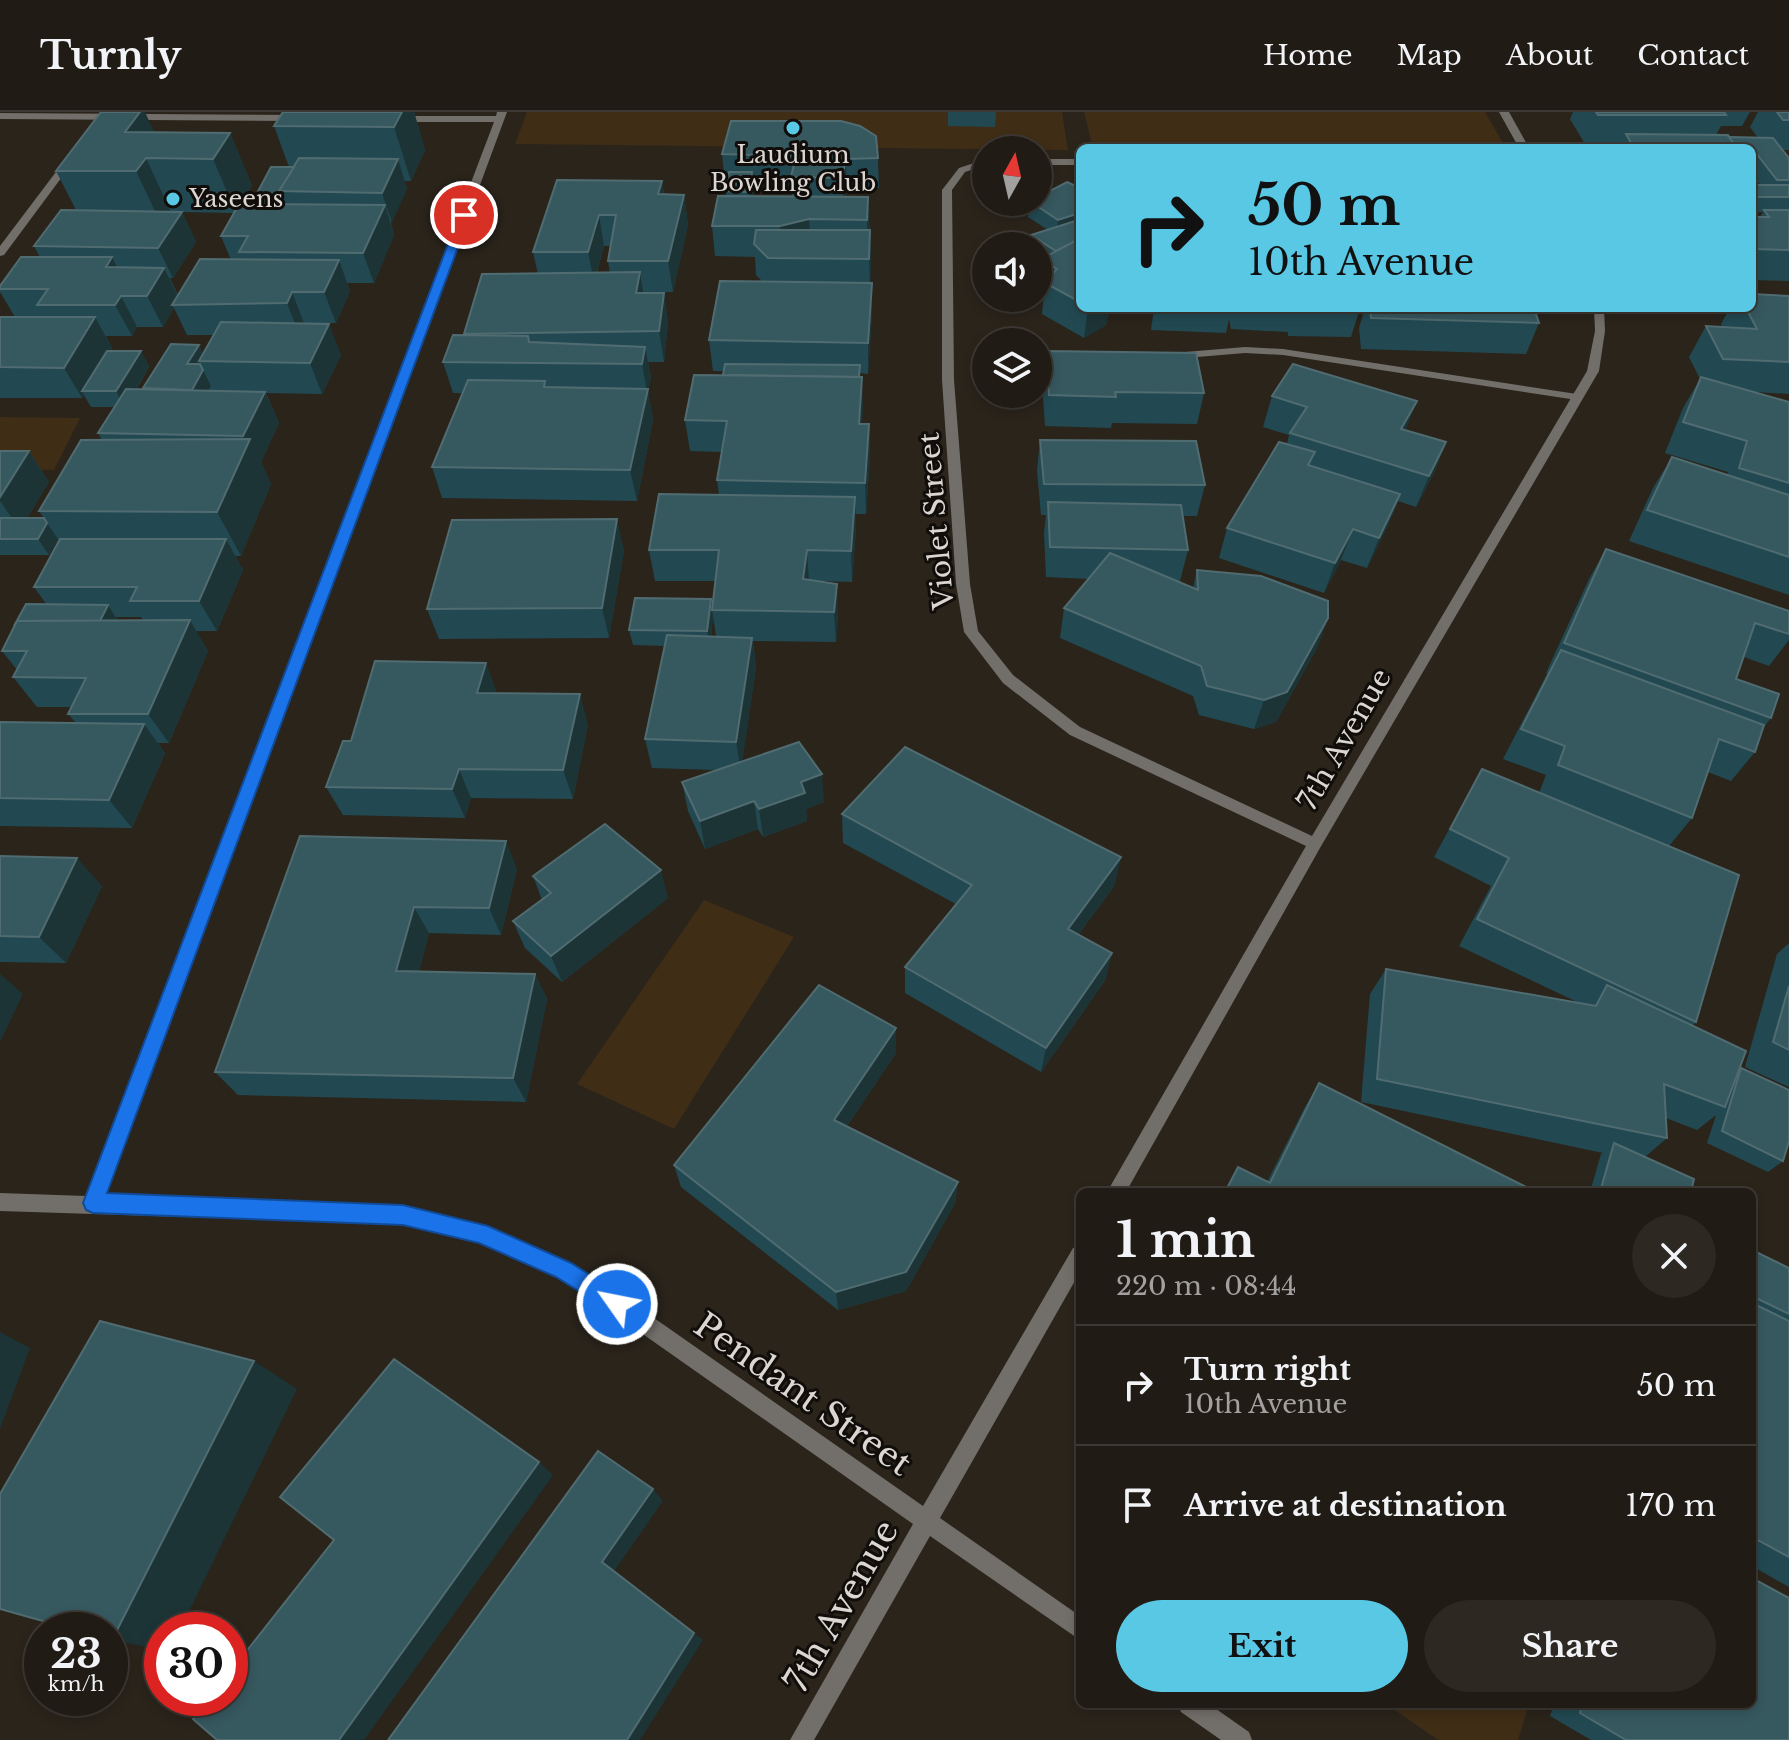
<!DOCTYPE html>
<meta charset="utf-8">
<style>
:root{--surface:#201b14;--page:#2d2822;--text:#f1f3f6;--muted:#a2a1a0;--line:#3d3934;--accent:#59c8e5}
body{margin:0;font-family:"Libre Baskerville",serif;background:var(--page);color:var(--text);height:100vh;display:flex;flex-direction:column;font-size:30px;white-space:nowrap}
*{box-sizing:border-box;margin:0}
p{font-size:26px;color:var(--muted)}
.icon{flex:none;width:44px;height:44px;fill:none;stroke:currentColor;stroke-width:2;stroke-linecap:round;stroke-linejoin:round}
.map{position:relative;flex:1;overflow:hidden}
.details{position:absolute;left:1076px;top:1076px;width:680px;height:520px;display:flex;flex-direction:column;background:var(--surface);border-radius:12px;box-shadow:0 4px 12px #0003,0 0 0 2px var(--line)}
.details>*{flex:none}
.banner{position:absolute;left:1076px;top:32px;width:680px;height:168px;border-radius:12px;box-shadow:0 4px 12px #0003,0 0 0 2px var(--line);background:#59c8e5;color:#111;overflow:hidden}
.needle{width:52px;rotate:8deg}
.controls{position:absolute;left:972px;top:24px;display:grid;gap:16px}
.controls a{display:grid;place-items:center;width:80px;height:80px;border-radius:50%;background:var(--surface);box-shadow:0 4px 12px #0003,0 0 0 2px var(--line);font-size:40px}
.speed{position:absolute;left:24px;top:1500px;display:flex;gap:16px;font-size:40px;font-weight:700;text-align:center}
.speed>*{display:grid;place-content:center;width:104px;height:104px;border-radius:50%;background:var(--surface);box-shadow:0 4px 12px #0003,0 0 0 2px var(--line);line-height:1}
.speed small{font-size:20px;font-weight:400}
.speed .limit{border:12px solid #d22;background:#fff;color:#111}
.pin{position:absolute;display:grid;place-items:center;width:68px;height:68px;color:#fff;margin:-34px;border:4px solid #fff;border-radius:50%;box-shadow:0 2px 8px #0007}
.me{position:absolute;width:88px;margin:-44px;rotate:303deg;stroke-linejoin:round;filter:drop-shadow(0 0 6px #0008)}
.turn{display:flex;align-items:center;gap:28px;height:168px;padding:0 40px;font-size:36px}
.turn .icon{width:104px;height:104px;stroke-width:2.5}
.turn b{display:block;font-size:56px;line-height:68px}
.round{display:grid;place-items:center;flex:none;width:84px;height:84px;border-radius:42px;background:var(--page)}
.headline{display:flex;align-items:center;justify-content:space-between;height:136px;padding:0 40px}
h1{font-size:48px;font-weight:800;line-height:60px}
.primary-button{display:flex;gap:16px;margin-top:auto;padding:16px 40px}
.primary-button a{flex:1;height:92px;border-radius:48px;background:var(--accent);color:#111;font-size:32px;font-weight:800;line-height:92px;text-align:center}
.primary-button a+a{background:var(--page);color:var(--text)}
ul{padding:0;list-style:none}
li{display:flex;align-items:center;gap:24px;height:120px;padding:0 40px;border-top:2px solid var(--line)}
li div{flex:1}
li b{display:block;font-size:30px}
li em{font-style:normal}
header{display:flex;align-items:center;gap:48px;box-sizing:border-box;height:112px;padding:0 40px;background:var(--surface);border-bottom:2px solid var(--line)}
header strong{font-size:38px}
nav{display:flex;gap:44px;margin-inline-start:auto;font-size:28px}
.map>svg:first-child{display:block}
</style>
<header>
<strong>Turnly</strong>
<nav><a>Home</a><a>Map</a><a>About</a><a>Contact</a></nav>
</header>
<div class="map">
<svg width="1789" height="1628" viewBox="0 0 1789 1628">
<rect width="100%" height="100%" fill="#2a241b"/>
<!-- green -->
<g fill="#3f2d16">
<path d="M527,0H1062L1068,38L515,32Z"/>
<path d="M1084,0H1485L1506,36L1092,32Z"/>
<path d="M0,305L80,306L54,358L0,357Z"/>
<path d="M704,788L794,825L674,1017L577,972Z"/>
<path d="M1386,1592H1529L1518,1628H1438Z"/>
</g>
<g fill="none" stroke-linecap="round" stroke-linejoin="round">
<!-- service -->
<path fill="#726e6a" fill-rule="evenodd" d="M1245,235L1283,237L1577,282L1583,285L1577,288L1283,243L1245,241L1173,247L1167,244L1173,241Z"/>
<!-- minor -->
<g fill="#726e6a" fill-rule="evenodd">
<path d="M497,0H507L105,1085L403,1094L481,1112L570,1151L624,1185L923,1394L1073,1136L1080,1133V1160L940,1406L1080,1504V1528L930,1424L814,1628H790L913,1412L610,1199L556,1165L479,1130L403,1112L0,1099V1081L86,1084L494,10H397L392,7L397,4H496Z"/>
<path d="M1499,0H1509L1529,36H1519Z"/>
<path d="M0,1L298,3L303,6L298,9L0,7Z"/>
<path d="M68,44L76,46L4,143L0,144V134Z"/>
<path d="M986,47V53L965,60L952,78L954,268L970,472L978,519L1013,563L1080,615L1312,724L1587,259L1595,219L1594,196H1604L1605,219L1599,259L1320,736L1126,1080H1107L1306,734L1070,623L1003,571L964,520L956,472L942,268V78L959,56Z"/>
<rect x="1038" y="47" width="42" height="6"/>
<path d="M1178,1592H1209L1249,1620L1252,1628H1221L1181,1600Z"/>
</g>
</g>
<!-- wall -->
<g fill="#224952" fill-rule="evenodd">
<path d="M414,0L425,38L411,69H404L407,77L391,111L394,123L374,171H347L350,179L336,211H304L341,243L322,282L266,281L279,311L261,350L271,372L241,444H235L243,458L217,519H196L208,539L169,631H158L165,641L132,716L0,714V610L76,611L68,602L71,595H37L13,565L17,558L2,539L47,493L34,475L59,429L58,427L49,443H0V339H29L49,370L27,406H44L39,399L102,328L98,321L115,295H91L84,283L82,286H0V205H15L0,180V174L40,145L34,134L76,98L56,59L154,20L230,21L252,74L241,92H258L255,85L289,55L274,14ZM182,100L234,101L221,124L231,148L178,183L170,166H173L196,130ZM174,196L187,223H214L203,241L143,276L144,278H136L149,255L141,239H111L112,236L106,224H132L137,215H163ZM116,505H141L143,508L118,509Z"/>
<path d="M948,0H996L995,15L948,14Z"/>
<path d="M1573,0H1750L1742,14H1721L1716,23L1729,25L1758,26L1750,15L1758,0H1789V38H1783L1789,46V169L1752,168V105H1760L1763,100H1752V73H1760L1752,62V36H1620L1621,33L1585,32L1570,7Z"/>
<path d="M722,42L878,46L879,76L847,77L845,85H868L871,149L870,171L872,202L868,262L860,261V265H862V312H869L870,343L866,402H855L856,416L852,470L820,469L838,502L836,530L753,529L756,556L742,649L824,690L806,697L807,709L763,725L758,717L705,737L688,699L682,670L716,658L652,656L645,627L664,534L633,533L629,518L711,487L712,496L715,469H655L649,438L719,383L717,368L722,340L690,339L685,308L723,263L724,259H713L709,228L763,170L756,163L755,145L715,144L712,114L726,84L727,72H725ZM754,73L791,74L792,84H753ZM713,504L716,524H711Z"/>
<path d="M662,69L664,82L684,83L688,113L673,180H643V181H664L668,211L664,250H648L651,266L648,279L653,308L637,389L442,386L432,355L462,281H453L443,250L465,223L464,222L538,162L533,140ZM604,134H610L608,149L610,161H597Z"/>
<path d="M1080,76V196H1109L1106,213L1084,226L1042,202L1044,181L1038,178L1042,147L1038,144V134H1030L1031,123L1048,118L1028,105L1030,90H1038Z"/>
<path d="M1789,184V282L1754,280L1789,290V483L1629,429L1653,376L1672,345L1727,363L1728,360L1665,341L1683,296L1700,267L1689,245L1706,214L1722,215L1721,212L1730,196H1752Z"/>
<path d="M1154,196H1360L1351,225L1288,224V220L1231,217L1229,207L1226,221L1151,218Z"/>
<path d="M1365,196H1534L1539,211L1526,242L1361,237L1359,216Z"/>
<path d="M1046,239L1204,281L1197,312L1112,311L1111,316L1045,314L1042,270Z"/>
<path d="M1272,284L1406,318L1446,330L1434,361L1416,395L1398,389L1388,413L1367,456L1341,448L1324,481L1219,446L1227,416L1287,332L1289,323L1263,315Z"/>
<path d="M1040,328L1205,373L1197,404H1183L1188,438L1180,469H1176L1193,476L1197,458L1328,506L1317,536L1276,610L1254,617L1199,603L1193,584L1060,526L1064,496L1089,467L1046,465L1044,421L1046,403H1041L1037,359Z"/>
<path d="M1606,437L1789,499V528L1769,554L1744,545L1736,567L1771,606L1763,616L1755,640L1731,669L1708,660L1692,706L1669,734L1696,910L1692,914L1739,958L1741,956L1783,1049L1768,1060L1707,1031L1716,1003L1697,1018L1666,1006L1667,1026L1645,1045L1691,1080H1590L1601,1042L1603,1041L1361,990L1370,882L1386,857L1577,890L1459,834L1491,774L1434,745L1482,657L1539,681L1546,663L1503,647L1547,562L1546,561L1589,467Z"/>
<path d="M624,438L609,526L439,527L427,497Z"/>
<path d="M497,581L496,582L588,612L573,687L471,686L465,706L343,703L326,675L351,629Z"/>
<path d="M842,702L1115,773L1078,823L1106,867L1041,960L905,881V855L956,792L843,731Z"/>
<path d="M300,724L517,757L501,823L429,821L419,859L535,862L547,887L526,990L238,983L215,960Z"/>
<path d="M0,744L102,774L66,851L0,850Z"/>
<path d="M533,764L668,786L562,870L525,836L513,809L542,788Z"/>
<path d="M1789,831V975L1745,955L1777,842Z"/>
<path d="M896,916V941L847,1014L958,1070L955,1091L906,1179L838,1198L681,1075L674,1053Z"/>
<path d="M1319,971L1536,1080H1224L1238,1055L1267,1070L1305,995Z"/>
<path d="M1752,1138L1789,1156V1475L1752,1454Z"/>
<path d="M1554,1592H1752L1789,1628H1591L1550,1604Z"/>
</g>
<!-- shaded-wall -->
<g fill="#1d3436">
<path d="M140,0H145L166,46H146L171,100L162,114L136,59L125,20Z"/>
<path d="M398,0H414L425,38L411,69L394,15Z"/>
<path d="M230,21L252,74L236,101L213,47Z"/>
<path d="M398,47L407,77L392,111L382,81Z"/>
<path d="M846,47L847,77L843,96L842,66Z"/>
<path d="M752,60L754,76L751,95L749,80Z"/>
<path d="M662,69L666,99L658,82Z"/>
<path d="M684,83L688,113L673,180L668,149Z"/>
<path d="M868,85L869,116L867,138V108Z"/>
<path d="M385,93L394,123L374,171L363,141Z"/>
<path d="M182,100L196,130L173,166L158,136Z"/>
<path d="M1080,101V116L1056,124L1058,108Z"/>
<path d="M599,103L604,134L594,170L588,140Z"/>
<path d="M809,107L811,138L782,145L780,114Z"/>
<path d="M870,118L871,149L870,177L869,147Z"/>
<path d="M112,145L128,176L106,155Z"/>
<path d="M339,148L350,179L336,211L324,180Z"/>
<path d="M164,156L179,186L172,193L174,196L163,215L147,184Z"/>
<path d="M640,160L645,191L636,181Z"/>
<path d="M872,171V202L868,262V231Z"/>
<path d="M292,180L304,211L299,222L287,191Z"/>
<path d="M664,181L668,211L664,250L659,219Z"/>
<path d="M121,184L137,215L132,224L115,193Z"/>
<path d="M1088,196H1109L1106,213L1084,226Z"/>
<path d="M95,205L112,236L86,279H82L84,283L82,286L64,256Z"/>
<path d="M329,212L341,243L322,282L310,251Z"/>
<path d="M199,233L207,249H199L202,256L187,252Z"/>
<path d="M645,235L651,266L648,279L653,308L637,389L630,358L647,280L642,252Z"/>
<path d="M141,239L149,255L125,295L116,279Z"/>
<path d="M203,258L211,274L200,293L192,278Z"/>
<path d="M862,265L863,296L860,343L859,312Z"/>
<path d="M265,280L279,311L261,350L271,372L241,444L217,400L247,332L243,324Z"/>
<path d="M1417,289L1405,320L1401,317Z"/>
<path d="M869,312L870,343L866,402L865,371Z"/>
<path d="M1446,330L1434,361L1416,395L1429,364Z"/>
<path d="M29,339L49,370L20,418L0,389V385Z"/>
<path d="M1400,382L1388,413L1367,456L1379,426Z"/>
<path d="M855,385L856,416L852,470L851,439Z"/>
<path d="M617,407L624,438L609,526L602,496Z"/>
<path d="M47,411L58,427L49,443L38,427Z"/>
<path d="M1353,417L1341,448L1324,481L1335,451Z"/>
<path d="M226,427L243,458L217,519L199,489Z"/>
<path d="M807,438L809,469L803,467Z"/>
<path d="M837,472L838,502L836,530L834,500Z"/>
<path d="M711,487L713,504L710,534L707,519Z"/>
<path d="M108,493L118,509L96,515Z"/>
<path d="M1328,506L1317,536L1276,610L1254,617L1264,588Z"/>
<path d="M190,508L208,539L169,631L148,602Z"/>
<path d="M752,526L756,556L741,659L736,630Z"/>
<path d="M486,551L497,581L489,611L477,581Z"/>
<path d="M580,582L588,612L573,687L563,658Z"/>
<path d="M144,612L165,641L132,716L109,688Z"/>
<path d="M459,657L471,686L465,706L452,677Z"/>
<path d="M822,662L824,690L806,697L807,709L763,725L759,697L801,670Z"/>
<path d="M754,689L758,717L705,737L700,709Z"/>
<path d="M506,729L517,757L501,823L489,796Z"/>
<path d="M1121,745L1115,773L1063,843L1068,817Z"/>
<path d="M77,746L102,774L66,851L39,825Z"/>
<path d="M661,758L668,786L562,870L551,844Z"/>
<path d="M414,795L429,821L412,885L396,859Z"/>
<path d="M1112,841L1106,867L1041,960L1046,936Z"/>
<path d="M0,862L23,882L0,930Z"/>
<path d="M535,862L547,887L526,990L513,966Z"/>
<path d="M896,916V941L836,1030L834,1008Z"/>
<path d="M958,1070L955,1091L906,1179L838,1198L836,1180Z"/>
<path d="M0,1220L30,1236L0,1317Z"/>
<path d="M254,1249L297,1277L180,1518H162V1538L112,1528Z"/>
<path d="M539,1350L553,1363L364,1628H339Z"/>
<path d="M653,1377L663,1389L614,1459L703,1528L640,1628H627L602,1450Z"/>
</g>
<!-- building -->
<g fill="#36585f" stroke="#506c71" stroke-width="2">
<path d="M101,0H140L125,20L230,21L213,47L146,46L136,59H56Z"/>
<path d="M283,0H402L394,15L274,14Z"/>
<path d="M1596,0H1724L1726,3H1598Z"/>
<path d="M1777,0H1789V8H1783Z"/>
<path d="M731,9H841L860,14L876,24L878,46L846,47L842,66L791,65L796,44L722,42Z"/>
<path d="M1626,22L1728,23L1737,36H1634Z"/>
<path d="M1729,25L1773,26L1789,46V68H1777L1756,41H1752V36H1737Z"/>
<path d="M299,46L398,47L382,81L279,79Z"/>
<path d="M271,55H294L279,79L281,85H255Z"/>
<path d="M729,60H752L749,80L726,79Z"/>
<path d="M557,68L662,69L658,82L684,83L668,149H608L616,103H599L588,140H533Z"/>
<path d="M1067,70L1080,76V101L1058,108L1031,90H1038V85Z"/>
<rect x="1752" y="73" width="37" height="12"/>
<path d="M718,84L868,85L867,108L809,107L780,114H712Z"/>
<path d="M239,92L385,93L363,141L239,140L248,124H221Z"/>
<path d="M61,98L182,100L158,136L34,134Z"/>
<path d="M1764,98H1789V138L1752,137V105H1769Z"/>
<path d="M1078,108L1080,109V127L1056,139L1031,123Z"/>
<path d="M756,118H870L869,147L768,146L754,132Z"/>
<path d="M1079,127H1080V190L1045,171L1057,157L1041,147Z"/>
<path d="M21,145H112L106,155L164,156L147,184H121L115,193H37L48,177H0V174Z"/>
<path d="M200,147L339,148L324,180H292L287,191L172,193Z"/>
<path d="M640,160L636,181H664L659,219L464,222L482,162Z"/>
<path d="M720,169L872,171L868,231L709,228Z"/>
<path d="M1752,182L1789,184V250L1723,247L1706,214L1757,217L1746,196H1752Z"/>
<path d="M1370,196H1534L1539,211L1371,206Z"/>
<path d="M0,205H95L64,256L0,255Z"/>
<path d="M221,210L329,212L310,251L199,249Z"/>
<path d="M453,223L528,224L529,230L645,235L642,252L443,250Z"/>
<path d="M171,232L199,233L187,252H200L203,258L192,278L143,276Z"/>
<path d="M107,239H141L116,279H82Z"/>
<path d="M1046,239L1196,241L1204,281L1115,280L1116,285L1049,283Z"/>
<path d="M725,252L860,253L859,265L723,263Z"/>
<path d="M1293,252L1417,289L1401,317L1446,330L1429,364L1290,321L1307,295L1272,284Z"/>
<path d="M694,263L862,265L859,312H869L865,371L717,368L727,309L685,308Z"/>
<path d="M1701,265L1789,290V371L1739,356L1747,329L1683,310Z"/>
<path d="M468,268L545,269L544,275L648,277L630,358L432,355Z"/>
<path d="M126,277L265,280L243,324L98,321Z"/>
<path d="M250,327L217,400L39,399L81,328Z"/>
<path d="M1040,328L1196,329L1205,373L1044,372Z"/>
<path d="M1279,330L1315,340L1308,353L1400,382L1379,426L1353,417L1335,451L1227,416Z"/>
<path d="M0,339H29L0,385Z"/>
<path d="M1672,345L1789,383V445L1647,398Z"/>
<path d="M659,382L855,385L851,439L807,438L803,467L837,472L834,500L712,498L719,438H649Z"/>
<path d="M1048,390L1181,393L1188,438L1050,435Z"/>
<path d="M0,406H44L47,411L38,427H0Z"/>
<path d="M617,407L602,496L427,497L452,408Z"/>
<path d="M60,427H226L199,489H130L137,475H34Z"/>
<path d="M1606,437L1789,499V522L1755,511L1736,567L1779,582L1771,606L1564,531Z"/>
<path d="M1110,441L1198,478L1197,458L1261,464L1328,489V506L1287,580L1264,588L1207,574L1201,554L1064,496Z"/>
<path d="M635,486L711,487L707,519L629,518Z"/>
<path d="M26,492L108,493L100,509H17L14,514Z"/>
<path d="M190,508L148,602H68L86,566L13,565L27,539H2L17,509Z"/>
<path d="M667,523L752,526L736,630L645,627Z"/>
<path d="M1561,538L1764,613L1755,640L1719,627L1692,706L1558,653L1565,634L1521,617Z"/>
<path d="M375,549L486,551L477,581L580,582L563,658L459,657L452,677L326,675L343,629H351Z"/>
<path d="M0,610L144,612L109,688L0,686Z"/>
<path d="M799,630L822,662L801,670L805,681L759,697L754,689L700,709L682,670Z"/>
<path d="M905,635L1121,745L1068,817L1112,841L1046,936L905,855L972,773L842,702Z"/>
<path d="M1482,657L1739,763L1696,910L1477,807L1509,746L1450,717Z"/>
<path d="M605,712L661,758L551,844L513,809L551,781L533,764Z"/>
<path d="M300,724L506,729L489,796L414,795L396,859L535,862L513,966L215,960Z"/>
<path d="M0,744L77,746L39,825L0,824Z"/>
<path d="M1386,857L1596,894L1607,873L1746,939L1725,995L1664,972L1667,1026L1377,967Z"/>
<path d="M819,873L896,916L834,1008L958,1070L906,1160L836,1180L674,1053Z"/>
<path d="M1789,874V938L1773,930Z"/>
<path d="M1741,956L1789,978V1029L1783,1049L1722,1019Z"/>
<path d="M1319,971L1536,1080H1225L1238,1055L1270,1071Z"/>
<path d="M1614,1031L1694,1067L1691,1080H1600Z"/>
<path d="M1752,1138L1789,1156V1202L1752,1184Z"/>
<path d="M1752,1191L1789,1209V1445L1752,1425Z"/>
<path d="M100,1209L254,1249L112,1528H110V1518H75L0,1497V1382Z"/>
<path d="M394,1247L539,1350L339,1628H217L193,1607L209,1586H230V1560L334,1428L280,1385Z"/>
<path d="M598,1339L653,1377L602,1450L694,1521L627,1628H388Z"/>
<path d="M1752,1466L1789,1486V1628H1626L1580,1601L1582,1592H1752Z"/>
</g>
<!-- route -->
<path fill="#1a73e8" stroke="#114b97" stroke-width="2" d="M464,100L470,103L107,1081L403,1093L488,1114L571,1151L624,1184L628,1192L624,1199L617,1203L556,1165L479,1131L403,1113L93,1101L86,1098L83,1091L459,103Z"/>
<!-- markers -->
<g fill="#59c8e5" stroke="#100d0a" stroke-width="3">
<circle cx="793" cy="16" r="8"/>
<circle cx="173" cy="87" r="8"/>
</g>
<g text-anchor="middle" stroke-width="6" stroke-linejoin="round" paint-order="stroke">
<!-- far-poi labels -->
<g font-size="24" fill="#dbd6d1" stroke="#100d0a">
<text x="793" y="51">Laudium<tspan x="793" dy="28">Bowling Club</tspan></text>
<text x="189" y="95" text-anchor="start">Yaseens</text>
</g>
<!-- street labels -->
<g font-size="28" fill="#dbd6d1" stroke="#100d0a">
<text transform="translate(936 409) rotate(-95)" y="10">Violet Street</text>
<text transform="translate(1344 627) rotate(-60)" y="10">7th Avenue</text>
</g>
<!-- near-street labels -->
<g font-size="34" fill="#dbd6d1" stroke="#100d0a">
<text transform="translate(803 1282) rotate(35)" y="12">Pendant Street</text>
<text transform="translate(841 1494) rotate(-60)" y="12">7th Avenue</text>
</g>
</g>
</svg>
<div class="controls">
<a><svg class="needle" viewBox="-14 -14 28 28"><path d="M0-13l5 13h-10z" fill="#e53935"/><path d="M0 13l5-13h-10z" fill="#a2a1a0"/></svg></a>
<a><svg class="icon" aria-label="sound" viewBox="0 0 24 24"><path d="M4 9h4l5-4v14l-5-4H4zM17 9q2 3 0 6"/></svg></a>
<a><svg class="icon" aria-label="layers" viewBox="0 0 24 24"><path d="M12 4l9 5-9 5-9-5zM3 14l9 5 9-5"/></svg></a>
</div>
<div class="speed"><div>23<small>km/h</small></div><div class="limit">30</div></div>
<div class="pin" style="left:464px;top:103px;background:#d93025"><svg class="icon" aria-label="arrive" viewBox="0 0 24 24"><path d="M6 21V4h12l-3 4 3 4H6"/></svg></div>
<svg class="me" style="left:617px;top:1192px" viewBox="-20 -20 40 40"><circle r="17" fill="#1a73e8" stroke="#fff" stroke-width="3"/><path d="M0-11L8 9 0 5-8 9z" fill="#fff"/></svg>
<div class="banner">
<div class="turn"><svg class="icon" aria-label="right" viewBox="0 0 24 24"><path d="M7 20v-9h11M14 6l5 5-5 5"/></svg><div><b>50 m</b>10th Avenue</div></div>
</div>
<section class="details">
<div class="headline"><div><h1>1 min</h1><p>220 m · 08:44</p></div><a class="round"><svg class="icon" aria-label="close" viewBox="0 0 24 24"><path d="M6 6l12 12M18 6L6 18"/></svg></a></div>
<ul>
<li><svg class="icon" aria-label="right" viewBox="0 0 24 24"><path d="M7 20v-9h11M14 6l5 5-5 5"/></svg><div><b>Turn right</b><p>10th Avenue</p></div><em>50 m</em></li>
<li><svg class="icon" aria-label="arrive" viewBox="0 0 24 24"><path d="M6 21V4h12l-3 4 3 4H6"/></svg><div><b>Arrive at destination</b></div><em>170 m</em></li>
</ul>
<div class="primary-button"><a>Exit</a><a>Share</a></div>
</section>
</div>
